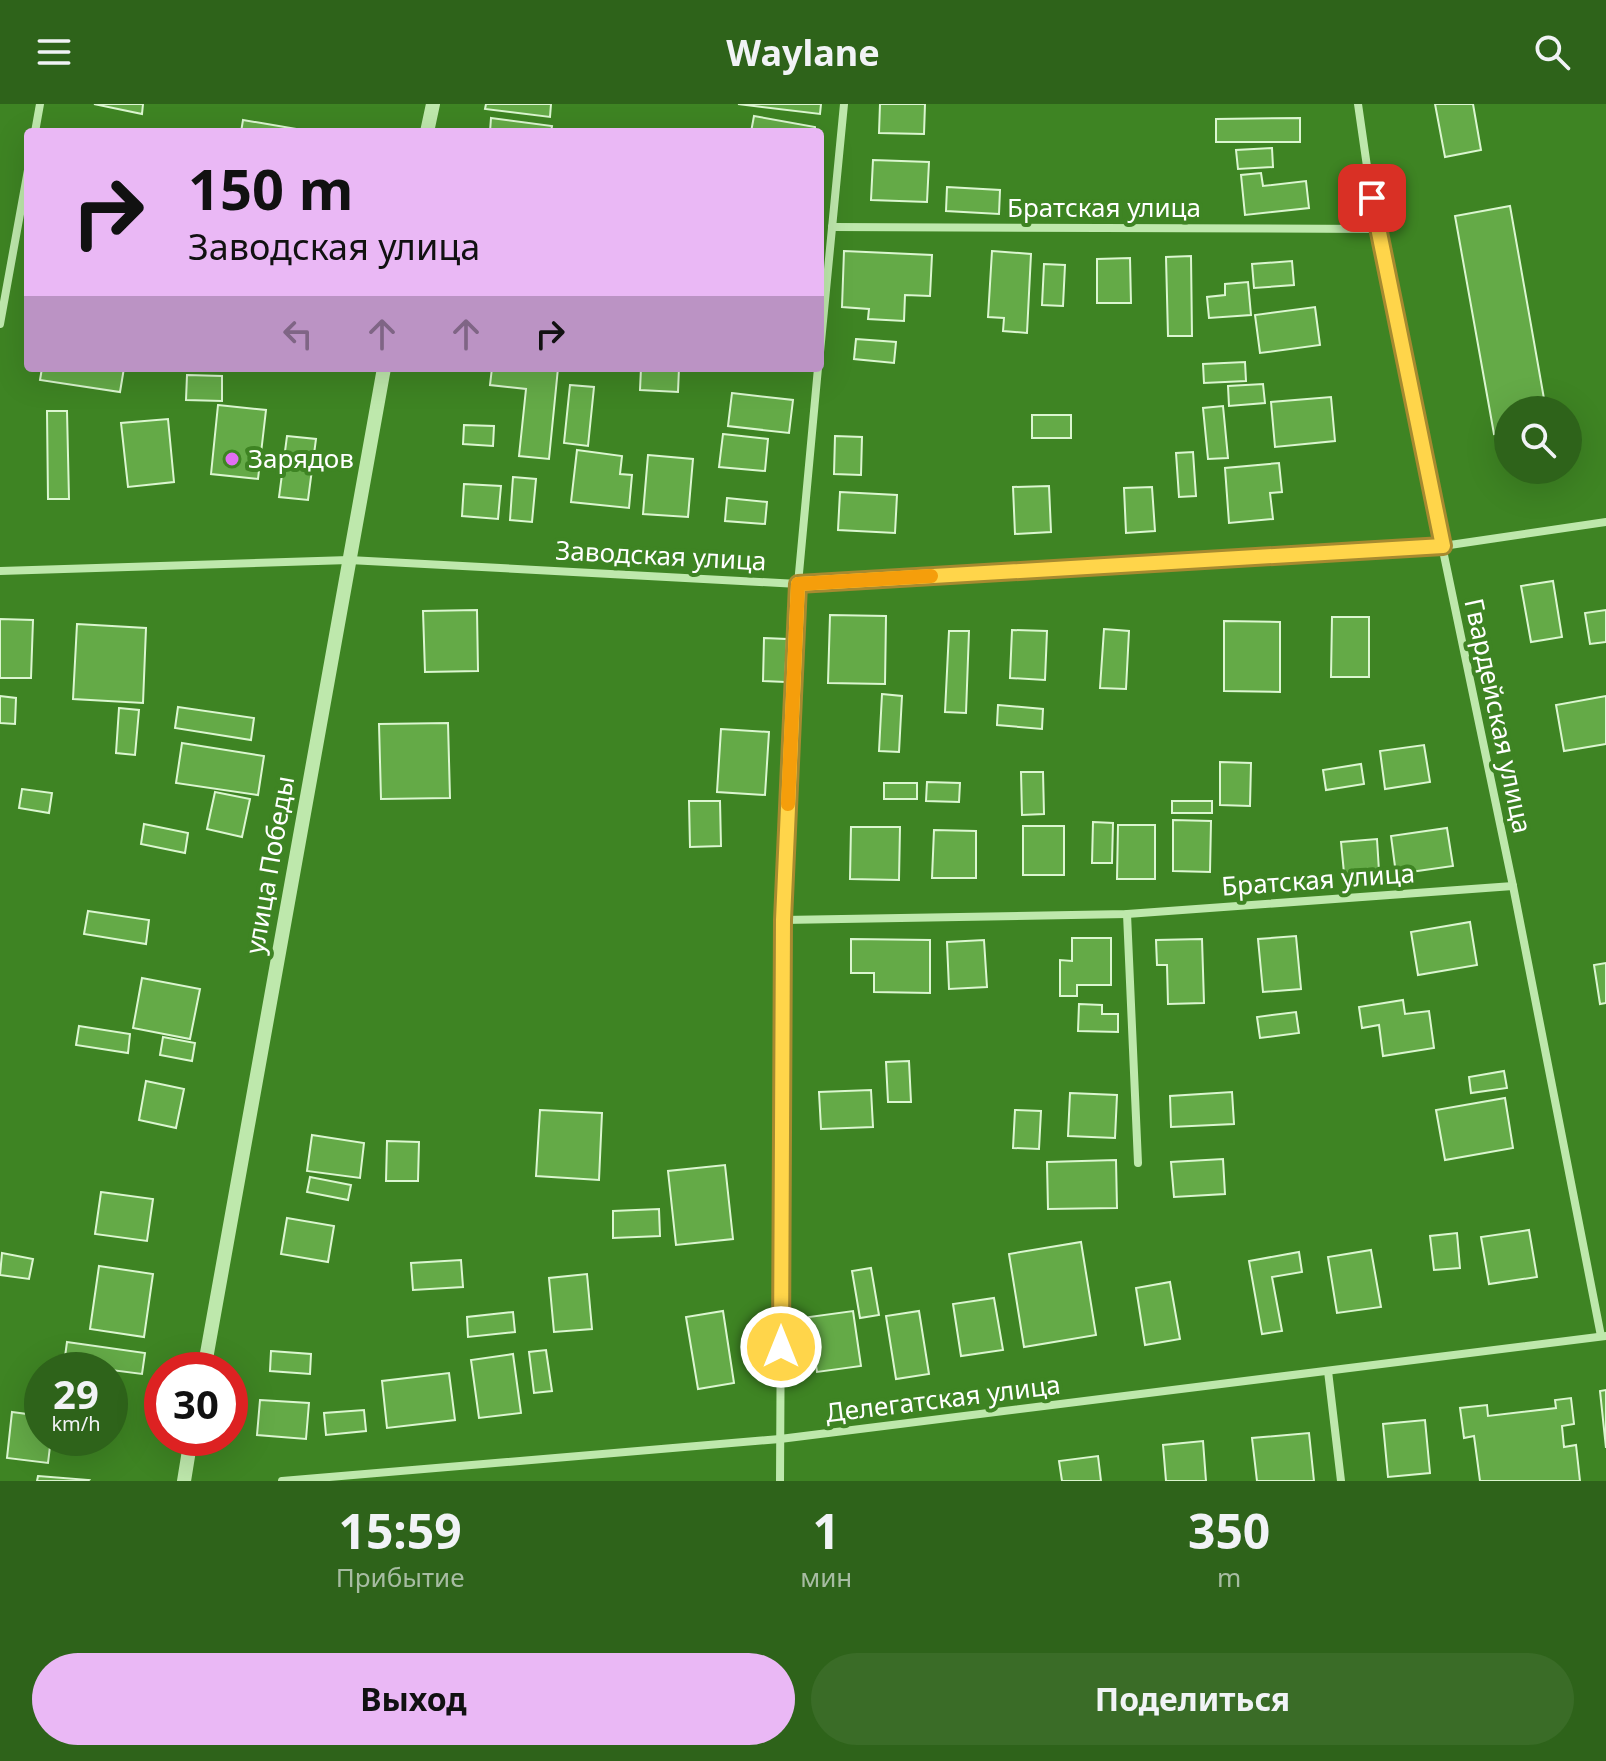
<!DOCTYPE html>
<html lang="ru">
<meta charset="utf-8">
<style>
:root{--surface:#2e631a;--page:#3a6c27;--text:#f1f3f6;--muted:#a7bca2;--accent:#eab8f5}
body{margin:0;font-family:"Noto Sans",sans-serif;background:var(--page);color:var(--text);height:100vh;display:flex;flex-direction:column;font-size:30px;white-space:nowrap}
*{box-sizing:border-box;margin:0}
p{font-size:26px;color:var(--muted)}
.icon{flex:none;width:44px;height:44px;fill:none;stroke:currentColor;stroke-width:2;stroke-linecap:round;stroke-linejoin:round}
.map{position:relative;height:1377px;overflow:hidden}
.details{display:flex;flex-direction:column;background:var(--surface);flex:1}
.details>*{flex:none}
.top-card{position:absolute;left:24px;top:24px;width:800px;height:244px;border-radius:8px;box-shadow:0 8px 32px #0002;background:#eab8f5;color:#111;overflow:hidden}
.fabs{position:absolute;left:1494px;top:292px;display:grid;gap:16px}
.fabs a{display:grid;place-items:center;width:88px;height:88px;border-radius:50%;background:var(--surface);box-shadow:0 8px 32px #0002;font-size:40px}
.speed{position:absolute;left:24px;top:1248px;display:flex;gap:16px;font-size:40px;font-weight:700;text-align:center}
.speed>*{display:grid;place-content:center;width:104px;height:104px;border-radius:50%;background:var(--surface);box-shadow:0 8px 32px #0002;line-height:1}
.speed small{font-size:20px;font-weight:400}
.speed .limit{border:12px solid #d22;background:#fff;color:#111}
.pin{position:absolute;display:grid;place-items:center;width:68px;height:68px;color:#fff;margin:-34px;border-radius:16px;box-shadow:0 4px 12px #0006}
.me{position:absolute;width:88px;margin:-44px;rotate:0deg;stroke-linejoin:round;filter:drop-shadow(0 0 6px #0008)}
.turn{display:flex;align-items:center;gap:28px;height:168px;padding:0 32px;font-size:36px}
.turn .icon{width:104px;height:104px;stroke-width:2.5}
.turn b{display:block;font-size:56px;line-height:68px}
.lanes{display:flex;align-items:center;height:76px;padding:0 32px;background:#0003;justify-content:center;gap:40px;direction:ltr}
.lanes .off{opacity:.35}
.eta{display:flex;justify-content:space-evenly;align-items:center;height:136px;text-align:center}
.eta b{font-size:48px;font-weight:700;line-height:56px}
.primary-button{display:flex;gap:16px;margin-top:auto;padding:16px 32px}
.primary-button a{flex:1;height:92px;border-radius:48px;background:var(--accent);color:#111;font-size:32px;font-weight:700;line-height:92px;text-align:center}
.primary-button a+a{background:var(--page);color:var(--text)}
header{display:flex;justify-content:space-between;align-items:center;height:104px;padding:0 32px;background:var(--surface);font-size:36px;font-weight:700}
.map>svg:first-child{display:block}
</style>
<header><svg class="icon" aria-label="menu" viewBox="0 0 24 24"><path d="M4 6h16M4 12h16M4 18h16"/></svg>Waylane<svg class="icon" aria-label="search" viewBox="0 0 24 24"><circle cx="10" cy="10" r="6"/><path d="M15 15l6 6"/></svg></header>
<div class="map">
<svg width="1606" height="1377" viewBox="0 0 1606 1377">
<rect width="100%" height="100%" fill="#3e8423"/>
<!-- building -->
<g fill="#64aa47" stroke="#dbf6d0" stroke-width="2">
<path d="M94,0H143L142,10Z"/>
<path d="M486,0H551L550,13L485,5Z"/>
<path d="M738,0H821L820,10Z"/>
<path d="M880,0H925L924,30L879,29Z"/>
<path d="M1435,0H1473L1481,46L1445,53Z"/>
<path d="M754,12L815,23V28H751Z"/>
<path d="M491,14L552,22L551,28H490Z"/>
<path d="M1300,14V38H1216V15Z"/>
<path d="M243,16L314,28H241Z"/>
<path d="M1272,44L1273,63L1238,65L1236,46Z"/>
<path d="M873,56L929,58L927,98L871,96Z"/>
<path d="M1261,69L1263,82L1306,77L1309,104L1245,111L1241,71Z"/>
<path d="M947,83L1000,86L999,110L946,107Z"/>
<path d="M1510,102L1546,306H1508V328L1494,330L1455,112Z"/>
<path d="M844,147L932,151L930,192L905,191L904,217L868,215L869,205L842,203Z"/>
<path d="M992,147L1031,150L1027,229L1003,227L1004,214L988,213Z"/>
<path d="M1191,152L1192,232H1168L1166,153Z"/>
<path d="M1130,154L1131,199H1097V155Z"/>
<path d="M1292,157L1294,181L1254,184L1252,160Z"/>
<path d="M1044,160L1065,161L1063,202L1042,201Z"/>
<path d="M1248,178L1251,211L1209,214L1207,193L1225,191V180Z"/>
<path d="M1315,203L1320,241L1260,249L1255,211Z"/>
<path d="M856,235L896,238L894,259L854,255Z"/>
<path d="M1245,258L1246,277L1204,279L1203,260Z"/>
<path d="M42,264H124L120,288L40,276Z"/>
<path d="M492,264H558L549,355L519,352L526,285L490,281Z"/>
<path d="M641,264H679L678,288L640,286Z"/>
<path d="M187,271L222,272V297L186,296Z"/>
<path d="M1263,280L1265,299L1229,302L1228,282Z"/>
<path d="M570,281L594,283L588,342L564,339Z"/>
<path d="M732,289L793,296L789,329L728,322Z"/>
<path d="M1331,293L1335,337L1275,343L1271,298Z"/>
<path d="M218,301L266,306L258,375L211,370Z"/>
<path d="M1223,302L1228,354L1208,355L1203,304Z"/>
<path d="M47,307H67L69,395H48Z"/>
<rect x="1032" y="311" width="39" height="23"/>
<path d="M168,315L174,378L128,383L121,319Z"/>
<path d="M464,321L494,322L493,342L463,340Z"/>
<path d="M723,330L768,335L765,367L719,363Z"/>
<path d="M287,332L316,335L308,396L279,393Z"/>
<path d="M835,332L862,333L861,371L834,370Z"/>
<path d="M577,346L622,352L620,370L632,371L629,404L571,398Z"/>
<path d="M1193,348L1196,392L1179,393L1176,349Z"/>
<path d="M648,351L693,355L688,413L643,410Z"/>
<path d="M1279,359L1282,388L1270,389L1273,415L1229,419L1225,364Z"/>
<path d="M513,373L536,375L532,418L510,416Z"/>
<path d="M464,380L501,382L498,415L462,412Z"/>
<path d="M1049,382L1051,428L1015,430L1013,383Z"/>
<path d="M1152,383L1155,427L1126,429L1124,384Z"/>
<path d="M840,388L897,391L895,429L838,426Z"/>
<path d="M727,394L767,398L765,420L725,417Z"/>
<path d="M1553,477L1562,533L1531,538L1521,482Z"/>
<path d="M477,506L478,567L425,568L423,507Z"/>
<path d="M1606,506V538L1590,540L1585,509Z"/>
<path d="M830,511L886,512L885,580L828,579Z"/>
<path d="M1332,513H1369V573H1331Z"/>
<path d="M0,515L33,516L31,574H0Z"/>
<path d="M1224,517L1280,518V588L1224,587Z"/>
<path d="M77,520L146,524L143,599L73,595Z"/>
<path d="M1104,525L1129,527L1126,585L1100,584Z"/>
<path d="M1012,526L1047,527L1045,576L1010,574Z"/>
<path d="M949,527H969L966,609L945,608Z"/>
<path d="M764,534L787,535L785,578L763,577Z"/>
<path d="M882,590L902,592L899,648L879,647Z"/>
<path d="M0,592L16,594L15,620L0,619Z"/>
<path d="M1606,592V640L1564,647L1556,601Z"/>
<path d="M998,601L1043,605L1042,625L997,621Z"/>
<path d="M178,603L254,614L251,636L175,624Z"/>
<path d="M119,604L139,606L135,651L116,649Z"/>
<path d="M448,619L450,694L381,695L379,620Z"/>
<path d="M721,625L769,628L765,691L717,688Z"/>
<path d="M182,639L264,652L258,691L176,679Z"/>
<path d="M1424,641L1430,678L1385,685L1380,647Z"/>
<path d="M1220,658L1251,659L1250,702L1220,701Z"/>
<path d="M1361,660L1364,680L1326,686L1323,666Z"/>
<path d="M1021,668H1043L1044,710L1022,711Z"/>
<path d="M927,678L960,679L959,698L926,697Z"/>
<rect x="884" y="679" width="33" height="16"/>
<path d="M22,685L52,689L49,709L19,704Z"/>
<path d="M215,688L250,695L242,733L207,725Z"/>
<path d="M689,697H720L721,742L690,743Z"/>
<rect x="1172" y="697" width="40" height="12"/>
<path d="M1173,716L1211,717L1210,768L1173,767Z"/>
<path d="M1093,718L1113,719L1112,759H1092Z"/>
<path d="M144,720L188,729L185,749L141,740Z"/>
<path d="M1118,721H1155V775H1117Z"/>
<rect x="1023" y="722" width="41" height="49"/>
<path d="M851,723H900L899,776L850,775Z"/>
<path d="M1447,724L1453,762L1396,770L1391,732Z"/>
<path d="M934,726L976,727V774H932Z"/>
<path d="M1377,735L1379,767L1344,769L1341,738Z"/>
<path d="M88,807L149,816L146,840L84,830Z"/>
<path d="M1470,818L1477,861L1418,871L1411,828Z"/>
<path d="M1296,832L1301,885L1263,888L1258,835Z"/>
<path d="M1072,834H1111V881H1077V892H1060V856L1072,857Z"/>
<path d="M851,835L930,836V889L874,888V869H851Z"/>
<path d="M1202,835L1204,899L1168,900L1167,861H1157L1156,836Z"/>
<path d="M984,836L987,883L949,885L947,838Z"/>
<path d="M1606,859V899L1600,900L1594,861Z"/>
<path d="M142,874L200,885L190,935L133,924Z"/>
<path d="M1403,896L1405,910L1429,907L1434,944L1383,952L1379,921L1362,924L1359,903Z"/>
<path d="M1079,900L1102,901V910H1118V928L1078,927Z"/>
<path d="M1296,908L1299,929L1260,934L1257,913Z"/>
<path d="M79,922L130,930L128,949L76,941Z"/>
<path d="M163,933L195,939L192,957L160,951Z"/>
<path d="M909,957L911,998H888L886,958Z"/>
<path d="M1504,967L1507,984L1471,989L1469,973Z"/>
<path d="M146,977L184,985L176,1024L139,1016Z"/>
<path d="M871,986L873,1023L821,1025L819,988Z"/>
<path d="M1232,988L1234,1020L1171,1023L1170,992Z"/>
<path d="M1070,989L1117,991L1115,1034L1068,1032Z"/>
<path d="M1505,994L1513,1044L1445,1056L1436,1006Z"/>
<path d="M540,1006L602,1009L599,1076L536,1072Z"/>
<path d="M1015,1006L1041,1007L1039,1045L1013,1044Z"/>
<path d="M312,1031L364,1039L360,1074L307,1067Z"/>
<path d="M387,1037L419,1038L418,1077H386Z"/>
<path d="M1223,1055L1225,1090L1174,1093L1171,1058Z"/>
<path d="M1116,1056L1117,1104L1048,1105L1047,1058Z"/>
<path d="M725,1061L733,1135L676,1141L668,1067Z"/>
<path d="M310,1073L351,1081L348,1096L307,1088Z"/>
<path d="M101,1088L153,1095L147,1137L95,1130Z"/>
<path d="M659,1105L660,1132L613,1134V1107Z"/>
<path d="M287,1114L334,1122L328,1158L281,1150Z"/>
<path d="M1529,1126L1537,1173L1489,1180L1481,1133Z"/>
<path d="M1457,1129L1460,1164L1434,1166L1430,1132Z"/>
<path d="M1081,1138L1096,1231L1024,1243L1009,1150Z"/>
<path d="M1371,1146L1381,1203L1337,1209L1328,1153Z"/>
<path d="M1299,1148L1302,1168L1272,1173L1282,1227L1262,1230L1249,1157Z"/>
<path d="M2,1149L33,1155L29,1175L0,1171Z"/>
<path d="M461,1156L463,1183L413,1186L411,1159Z"/>
<path d="M99,1162L153,1170L144,1233L90,1225Z"/>
<path d="M871,1164L879,1211L860,1214L852,1167Z"/>
<path d="M587,1170L592,1225L554,1228L549,1174Z"/>
<path d="M1170,1178L1180,1235L1145,1241L1136,1184Z"/>
<path d="M994,1194L1003,1246L961,1252L953,1200Z"/>
<path d="M723,1207L734,1279L698,1285L686,1213Z"/>
<path d="M853,1207L861,1262L817,1268L809,1213Z"/>
<path d="M919,1207L929,1270L896,1275L886,1212Z"/>
<path d="M513,1208L515,1228L468,1233L467,1213Z"/>
<path d="M67,1238L145,1249L142,1270L64,1260Z"/>
<path d="M546,1246L552,1287L534,1289L529,1248Z"/>
<path d="M271,1247L311,1250L310,1270L270,1267Z"/>
<path d="M513,1250L521,1309L479,1314L471,1256Z"/>
<path d="M449,1269L455,1316L387,1324L382,1277Z"/>
<path d="M1606,1286V1344L1600,1287Z"/>
<path d="M1571,1294L1574,1320L1562,1322L1564,1343L1576,1341L1580,1377H1480L1474,1332L1464,1334L1460,1304L1487,1301L1488,1312L1556,1304L1555,1296Z"/>
<path d="M260,1296L309,1299L306,1335L257,1331Z"/>
<path d="M364,1306L366,1327L326,1331L324,1309Z"/>
<path d="M12,1308L42,1312V1334H51L48,1359L7,1354Z"/>
<path d="M1425,1316L1430,1369L1388,1373L1383,1320Z"/>
<path d="M1309,1329L1314,1377H1257L1252,1334Z"/>
<path d="M1203,1337L1206,1377H1166L1163,1341Z"/>
<path d="M1098,1352L1101,1377H1062L1059,1357Z"/>
<path d="M38,1372L89,1376L88,1377H37Z"/>
</g>
<g fill="none" stroke-linecap="round" stroke-linejoin="round">
<!-- minor -->
<g stroke="#bee8ac" stroke-width="8">
<path d="M1358,0L1376,125L1513,782L1601,1232"/>
<path d="M35,28L40,0"/>
<path d="M832,123L1376,125"/>
<path d="M0,220L28,66"/>
<path d="M820,248L844,0"/>
<path d="M0,467L349,456L798,480L1443,442L1606,418"/>
<path d="M1127,810L1138,1059"/>
<path d="M783,816L1127,810L1513,782"/>
<path d="M1328,1267L1341,1377"/>
<path d="M282,1377L780,1335L1606,1232"/>
<path d="M780,1377L783,816L798,480L818,264"/>
</g>
<!-- tertiary -->
<g stroke="#bee8ac" stroke-width="14">
<path d="M427,28L433,0"/>
<path d="M204,1266L384,264"/>
<path d="M184,1377L191,1334"/>
</g>
</g>
<g fill="none" stroke-linecap="round" stroke-linejoin="round">
<!-- route casing -->
<g stroke="#a68a30" stroke-width="20">
<path id="route" d="M781,1243L783,816L798,480L1443,442L1372,94"/>
</g>
<!-- route -->
<use href="#route" stroke="#ffd54a" stroke-width="14"/>
<!-- slow -->
<path stroke="#f59e0b" stroke-width="14" d="M788,700L798,480L931,472"/>
</g>
<!-- markers -->
<circle fill="#e26ff3" stroke="#3e8423" stroke-width="3" cx="232" cy="355" r="8"/>
<g text-anchor="middle" stroke-width="8" stroke-linejoin="round" paint-order="stroke">
<!-- street labels -->
<g font-size="26" fill="#fff" stroke="#3e8423">
<text x="1104" y="113">Братская улица</text>
<text transform="translate(661 452) rotate(3)" y="9">Заводская улица</text>
<text transform="translate(1498 612) rotate(78)" y="9">Гвардейская улица</text>
<text transform="translate(270 761) rotate(-80)" y="9">улица Победы</text>
<text transform="translate(1318 776) rotate(-4)" y="9">Братская улица</text>
<text transform="translate(943 1295) rotate(-7)" y="9">Делегатская улица</text>
</g>
<!-- poi labels -->
<g font-size="26" fill="#fff" stroke="#3e8423" text-anchor="start">
<text x="248" y="364">Зарядов</text>
</g>
</g>
</svg>
<div class="fabs">
<a><svg class="icon" aria-label="search" viewBox="0 0 24 24"><circle cx="10" cy="10" r="6"/><path d="M15 15l6 6"/></svg></a>
</div>
<div class="speed"><div>29<small>km/h</small></div><div class="limit">30</div></div>
<div class="pin" style="left:1372px;top:94px;background:#d93025"><svg class="icon" aria-label="arrive" viewBox="0 0 24 24"><path d="M6 21V4h12l-3 4 3 4H6"/></svg></div>
<svg class="me" style="left:781px;top:1243px" viewBox="-20 -20 40 40"><circle r="17" fill="#ffd54a" stroke="#fff" stroke-width="3"/><path d="M0-11L8 9 0 5-8 9z" fill="#fff"/></svg>
<div class="top-card">
<div class="turn"><svg class="icon" aria-label="right" viewBox="0 0 24 24"><path d="M7 20v-9h11M14 6l5 5-5 5"/></svg><div><b>150 m</b>Заводская улица</div></div>
<div class="lanes"><svg class="icon off" aria-label="left" viewBox="0 0 24 24"><path d="M17 20v-9H6M10 6l-5 5 5 5"/></svg><svg class="icon off" aria-label="ahead" viewBox="0 0 24 24"><path d="M12 20V5M6 11l6-6 6 6"/></svg><svg class="icon off" aria-label="ahead" viewBox="0 0 24 24"><path d="M12 20V5M6 11l6-6 6 6"/></svg><svg class="icon" aria-label="right" viewBox="0 0 24 24"><path d="M7 20v-9h11M14 6l5 5-5 5"/></svg></div>
</div>
</div>
<section class="details">
<div class="eta">
<div><b>15:59</b><p>Прибытие</p></div>
<div><b>1</b><p>мин</p></div>
<div><b>350</b><p>m</p></div>
</div>
<div class="primary-button"><a>Выход</a><a>Поделиться</a></div>
</section>
